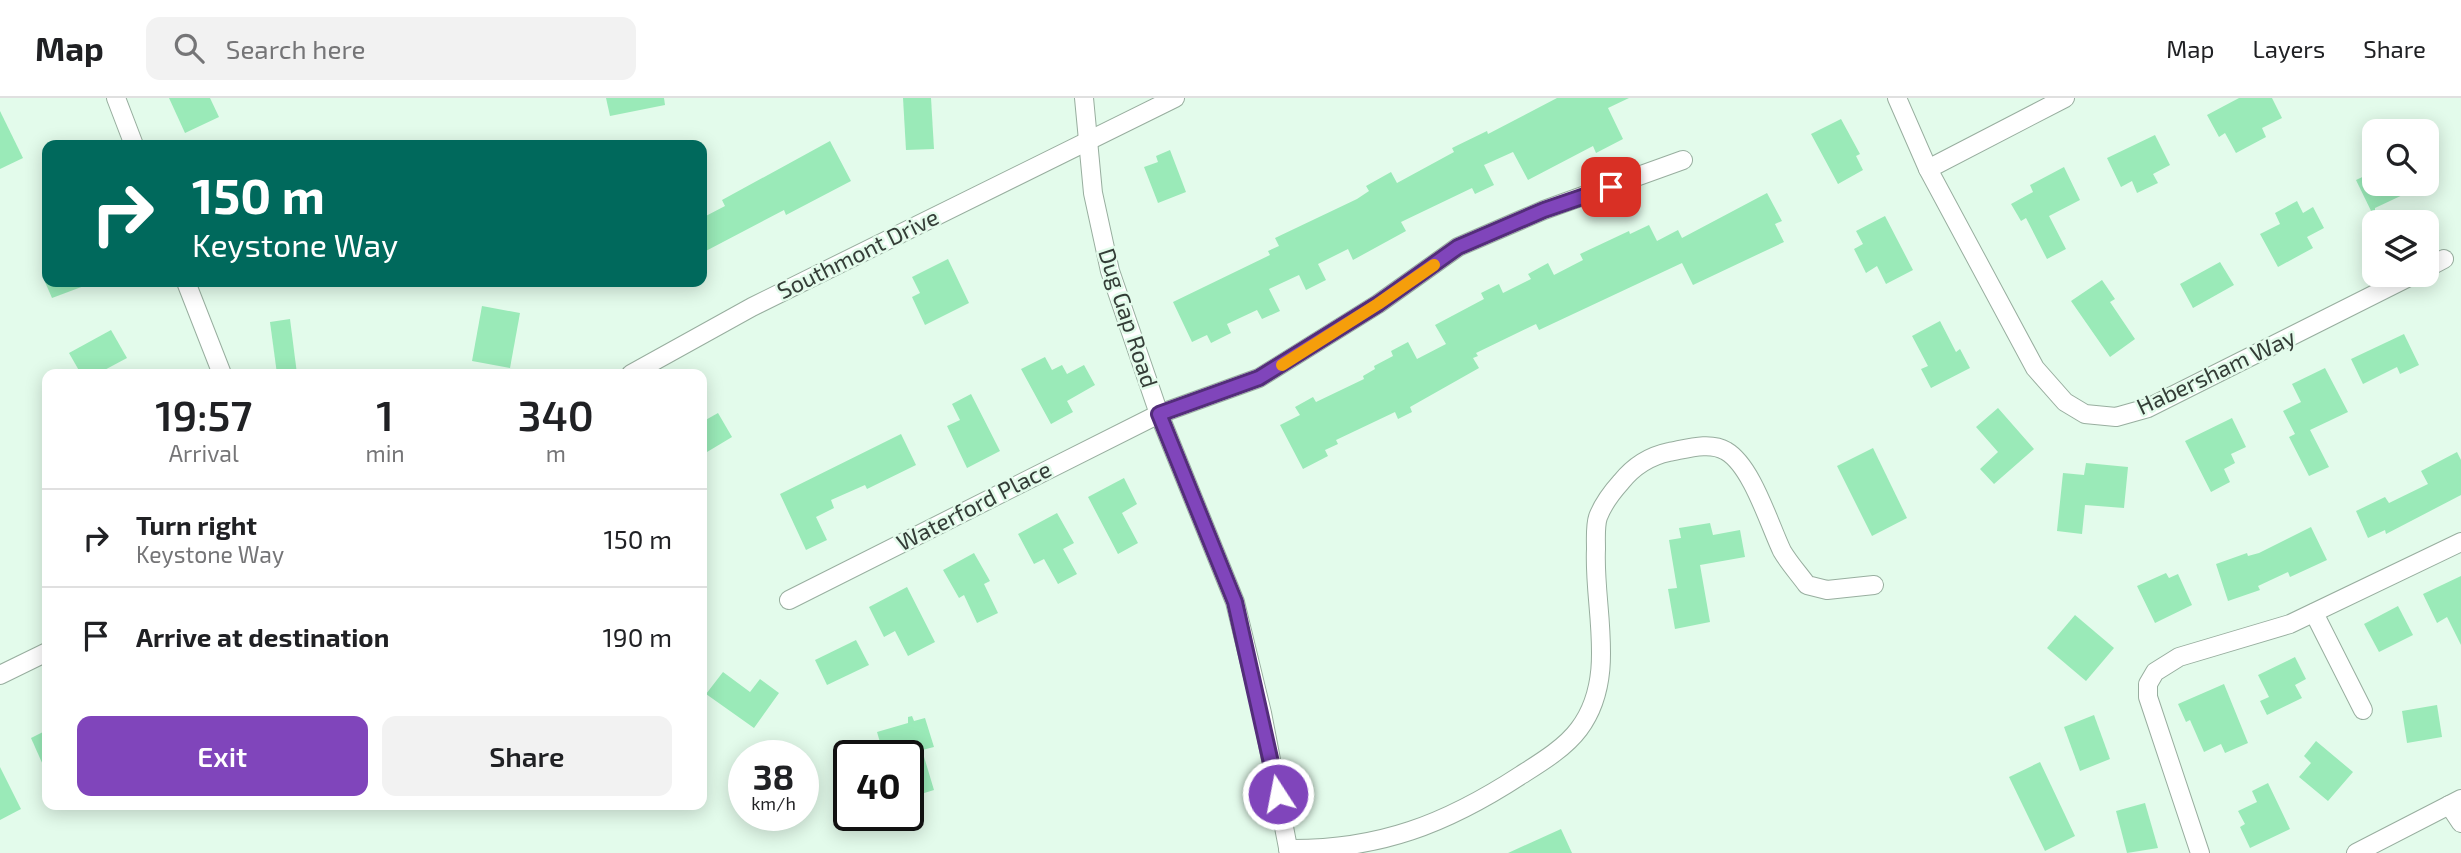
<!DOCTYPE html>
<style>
:root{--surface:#fff;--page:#f2f2f2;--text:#202124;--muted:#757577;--line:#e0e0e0;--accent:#8045bb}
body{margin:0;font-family:"Exo 2",sans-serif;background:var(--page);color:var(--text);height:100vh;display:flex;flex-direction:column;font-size:26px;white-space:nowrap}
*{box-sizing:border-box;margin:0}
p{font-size:23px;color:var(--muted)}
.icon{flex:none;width:38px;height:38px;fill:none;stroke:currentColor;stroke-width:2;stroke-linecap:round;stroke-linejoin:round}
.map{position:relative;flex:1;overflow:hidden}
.details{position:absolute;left:42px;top:271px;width:665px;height:441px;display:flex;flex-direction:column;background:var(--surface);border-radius:14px;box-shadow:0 4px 18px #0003}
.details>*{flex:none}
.hud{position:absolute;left:42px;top:42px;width:665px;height:147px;border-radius:14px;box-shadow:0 4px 18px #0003;background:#00695c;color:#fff;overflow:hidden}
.buttons{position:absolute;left:2362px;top:21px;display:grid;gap:14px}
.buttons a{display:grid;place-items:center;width:77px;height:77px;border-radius:14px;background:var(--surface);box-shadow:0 4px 18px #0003;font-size:35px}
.speed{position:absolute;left:728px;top:642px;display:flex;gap:14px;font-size:35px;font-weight:700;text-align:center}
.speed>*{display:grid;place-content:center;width:91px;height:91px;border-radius:50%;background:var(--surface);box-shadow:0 4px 18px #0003;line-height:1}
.speed small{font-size:18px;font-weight:400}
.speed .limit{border:4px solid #111;border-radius:10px;background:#fff;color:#111}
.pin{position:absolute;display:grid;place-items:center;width:60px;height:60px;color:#fff;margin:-30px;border-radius:14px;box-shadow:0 4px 10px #0006}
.me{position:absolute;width:77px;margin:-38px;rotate:349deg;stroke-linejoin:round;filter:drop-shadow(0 0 5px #0008)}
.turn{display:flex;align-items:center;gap:24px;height:147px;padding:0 35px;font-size:32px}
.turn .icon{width:91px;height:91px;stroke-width:2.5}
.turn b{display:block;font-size:49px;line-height:60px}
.eta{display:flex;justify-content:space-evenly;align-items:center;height:119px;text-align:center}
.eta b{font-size:42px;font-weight:600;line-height:49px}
.action{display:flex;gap:14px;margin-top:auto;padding:14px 35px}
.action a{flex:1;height:80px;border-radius:14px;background:var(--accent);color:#fff;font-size:28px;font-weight:600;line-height:80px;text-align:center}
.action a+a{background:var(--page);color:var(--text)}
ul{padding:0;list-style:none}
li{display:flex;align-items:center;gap:21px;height:98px;padding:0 35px;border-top:2px solid var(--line)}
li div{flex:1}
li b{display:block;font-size:26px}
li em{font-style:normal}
header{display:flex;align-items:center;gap:42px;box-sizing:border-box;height:98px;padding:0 35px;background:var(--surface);border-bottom:2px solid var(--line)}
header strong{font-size:33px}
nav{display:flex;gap:38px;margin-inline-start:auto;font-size:24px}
.search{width:490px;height:63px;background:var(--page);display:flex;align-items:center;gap:18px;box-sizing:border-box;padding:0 24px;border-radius:14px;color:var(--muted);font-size:26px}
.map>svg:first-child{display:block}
</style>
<header>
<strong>Map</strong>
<div class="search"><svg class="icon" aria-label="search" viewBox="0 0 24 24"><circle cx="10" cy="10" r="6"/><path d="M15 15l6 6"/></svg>Search here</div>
<nav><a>Map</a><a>Layers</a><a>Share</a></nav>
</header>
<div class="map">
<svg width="2461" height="755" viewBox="0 0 2461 755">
<rect width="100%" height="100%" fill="#e3fbeb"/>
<!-- building -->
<g fill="#9aeab8">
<path d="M169,0H210L219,19L185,35Z"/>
<path d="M606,0H664L665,7L610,18Z"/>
<path d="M903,0H931L934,51L906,52Z"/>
<path d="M1557,0H1629L1608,10L1623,41L1596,55L1593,48L1528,82L1513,54L1484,67L1494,87L1475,96L1472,90L1401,124L1406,133L1353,162L1348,151L1318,166L1326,182L1306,192L1299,177L1269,191L1280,213L1262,221L1257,212L1227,226L1231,235L1211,245L1207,237L1192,244L1173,204L1270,157L1268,153L1279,148L1275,140L1357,101L1369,93L1366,88L1391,74L1397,85L1454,54L1452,50L1487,33L1488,36Z"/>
<path d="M2239,0H2272L2282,20L2262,30L2266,39L2236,55L2225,35L2219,39L2207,17Z"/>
<path d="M0,13L23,60L0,71Z"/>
<path d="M1841,21L1860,56L1856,58L1863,72L1838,86L1811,36Z"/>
<path d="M2155,37L2170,67L2153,76L2158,85L2137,95L2132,83L2121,89L2107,60Z"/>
<path d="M830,43L851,83L786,117L784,112L702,155V120L725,108L722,102Z"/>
<path d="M1170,52L1186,94L1158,105L1144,69L1158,64L1156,58Z"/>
<path d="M2064,69L2080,102L2049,118L2066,151L2047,161L2026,120L2021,123L2011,106L2033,94L2030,87Z"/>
<path d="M2375,73V86H2426L2375,110V121L2356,82Z"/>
<path d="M1767,95L1782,123L1775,126L1784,144L1693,187L1682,165L1539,232L1536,226L1476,255L1478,258L1473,260L1479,270L1410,309L1412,314L1398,321L1395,314L1336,342L1338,346L1325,352L1328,358L1303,371L1280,327L1300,317L1295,309L1313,299L1316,304L1364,281L1363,278L1375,271L1374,268L1393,258L1391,253L1408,244L1417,261L1446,246L1435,227L1484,201L1481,195L1499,186L1503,195L1531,181L1528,176L1548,165L1554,177L1583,162L1580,156L1629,133L1630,136L1649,127L1657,143L1678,132L1682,140Z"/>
<path d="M2297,103L2303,115L2313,109L2324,130L2307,139L2313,150L2278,169L2260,136L2280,126L2275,115Z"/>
<path d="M1885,118L1913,172L1886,186L1877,168L1866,175L1854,151L1863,146L1856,133Z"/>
<path d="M948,161L969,205L925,227L912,199L920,195L912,179Z"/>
<path d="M2220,164L2234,187L2193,210L2180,186Z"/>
<path d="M2102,182L2115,201L2110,204L2135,241L2110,259L2071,203Z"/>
<path d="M45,184H91L92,185L52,200Z"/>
<path d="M482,208L520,215L510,270L472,263Z"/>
<path d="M290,221L297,276H277L270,224Z"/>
<path d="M1940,223L1956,254L1960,251L1970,270L1931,290L1921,271L1928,268L1912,238Z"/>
<path d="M111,232L127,260L97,276H81L69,255Z"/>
<path d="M2404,236L2419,267L2400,276L2397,269L2363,286L2351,261Z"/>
<path d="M1045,259L1052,272L1062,267L1067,276L1084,267L1095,287L1067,303L1073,314L1051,326L1021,271Z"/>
<path d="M2325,270L2348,314L2310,332L2329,369L2309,378L2289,339L2295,336L2283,313L2301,304L2292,286Z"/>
<path d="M971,296L1000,353L967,370L947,328L960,322L952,306Z"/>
<path d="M1998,310L2034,351L1994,386L1980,371L1998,354L1976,329Z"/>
<path d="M718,315L732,339L702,357V324Z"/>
<path d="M2232,320L2246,349L2231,356L2235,365L2224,371L2230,384L2211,394L2185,343Z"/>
<path d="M901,336L916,367L867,391L865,387L831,402L834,410L816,419L827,442L806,452L780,396Z"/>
<path d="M1873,350L1907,420L1872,438L1837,368Z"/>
<path d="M2457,354L2461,362V397L2386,436L2385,432L2368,440L2356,413L2385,399L2389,405L2428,386L2421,373Z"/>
<path d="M2086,365L2128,369L2124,410L2085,407L2082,436L2057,433L2063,375L2084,377Z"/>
<path d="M1124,380L1137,406L1122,415L1138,445L1118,456L1088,399Z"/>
<path d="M1057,415L1074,445L1063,451L1077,476L1058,486L1044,461L1034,466L1018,436Z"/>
<path d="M1710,425L1713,437L1740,432L1745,459L1700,467L1710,524L1675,531L1668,491L1677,490L1669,442L1681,440L1679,430Z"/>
<path d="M2311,429L2327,462L2290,479L2288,474L2258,488L2260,492L2228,503L2216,466L2247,455L2248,458L2259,455Z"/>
<path d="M974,455L990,483L984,486L998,515L977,525L964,497L959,500L943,472Z"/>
<path d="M2166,475L2169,480L2178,476L2192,507L2155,525L2137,488Z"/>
<path d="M2461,478V547L2447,519L2437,525L2423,496Z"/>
<path d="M907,489L935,544L908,558L895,533L884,539L869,509Z"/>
<path d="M2398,508L2413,537L2379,554L2364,526Z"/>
<path d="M2075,517L2114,550L2086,583L2047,550Z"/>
<path d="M856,542L869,567L827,587L815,562Z"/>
<path d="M2295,559L2306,581L2295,587L2302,600L2267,617L2260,603L2269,599L2258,577Z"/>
<path d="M723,574L750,594L760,581L779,595L754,630L706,596Z"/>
<path d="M2224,586L2248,645L2225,655L2221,646L2204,654L2190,622L2186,624L2178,606Z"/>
<path d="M2437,607L2442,639L2407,645L2402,613Z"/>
<path d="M2094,617L2110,661L2080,673L2064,629Z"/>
<path d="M912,618L914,623L925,620L934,649L922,652L934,692L908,700V658H884L877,634L908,625V619Z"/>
<path d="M47,632V676L31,640Z"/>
<path d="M2316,643L2353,674L2328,703L2299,679L2311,665L2304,658Z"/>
<path d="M2040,664L2075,738L2045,753L2009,679Z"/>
<path d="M0,669L21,711L0,722Z"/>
<path d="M2268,685L2290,731L2250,750L2240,729L2245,726L2238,713L2257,704L2252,693Z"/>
<path d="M2145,705L2158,750L2127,755L2116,713Z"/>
<path d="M1561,731L1572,755H1508Z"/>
</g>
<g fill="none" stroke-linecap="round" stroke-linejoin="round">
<!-- minor casing -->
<g stroke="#98ae9f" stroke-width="20">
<g id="minor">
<path d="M116,0L134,47"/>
<path d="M1084,0L1093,95L1110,173L1159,316L1235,504L1262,615L1289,755"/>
<path d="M1897,0L1928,71L2035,270L2065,304L2085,316L2116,319L2148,310L2413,177"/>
<path d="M1928,71L2065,0"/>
<path d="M2427,170L2444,161"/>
<path d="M186,184L222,276"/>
<path d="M631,276L752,209L1175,0"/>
<path d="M789,502L1159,316L1259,280L1378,206L1458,149L1544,112L1683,62"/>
<path d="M2314,515L2363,612"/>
<path d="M0,577L47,554"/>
<path d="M2449,707L2461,725"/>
<path d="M1288,751C1379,752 1446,726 1521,677C1540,665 1565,650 1579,631C1618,579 1593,510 1596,451C1596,441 1595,428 1598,419C1603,406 1612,394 1621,384C1633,369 1650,358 1669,354C1686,351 1710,343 1726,353C1752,368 1769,426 1782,453C1789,465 1799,476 1807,487L1827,492L1874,487"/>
<path d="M2200,755L2148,599V586L2155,574L2179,559L2290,526L2461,444"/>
<path d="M2356,755L2461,701"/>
</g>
</g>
<!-- minor -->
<use href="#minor" stroke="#fff" stroke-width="18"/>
</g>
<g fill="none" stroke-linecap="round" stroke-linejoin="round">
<!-- route casing -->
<g stroke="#532d7a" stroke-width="18">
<path id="route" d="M1278,696L1235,504L1159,316L1259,280L1378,206L1458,149L1544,112L1611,89"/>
</g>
<!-- route -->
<use href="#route" stroke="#8045bb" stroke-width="12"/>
<!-- slow -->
<path stroke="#f59e0b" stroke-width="12" d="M1282,267L1378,206L1434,167"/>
</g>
<g text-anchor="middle" stroke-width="5" stroke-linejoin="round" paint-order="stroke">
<!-- street labels -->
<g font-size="23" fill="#343d37" stroke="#e3fbeb">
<text transform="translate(858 156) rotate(-26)" y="8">Southmont Drive</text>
<text transform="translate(1128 220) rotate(72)" y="8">Dug Gap Road</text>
<text transform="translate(2216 274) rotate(-25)" y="8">Habersham Way</text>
<text transform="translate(974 408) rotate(-27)" y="8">Waterford Place</text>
</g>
</g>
</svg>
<div class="buttons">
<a><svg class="icon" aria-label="search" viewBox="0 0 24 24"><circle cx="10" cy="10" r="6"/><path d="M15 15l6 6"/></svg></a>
<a><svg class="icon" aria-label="layers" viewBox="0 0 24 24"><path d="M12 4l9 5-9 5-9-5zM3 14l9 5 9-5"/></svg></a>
</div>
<div class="speed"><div>38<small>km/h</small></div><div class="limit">40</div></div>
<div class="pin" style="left:1611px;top:89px;background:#d93025"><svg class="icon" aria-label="arrive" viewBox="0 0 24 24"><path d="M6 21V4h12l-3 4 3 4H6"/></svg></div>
<svg class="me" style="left:1278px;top:696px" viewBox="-20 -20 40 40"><circle r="17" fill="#8045bb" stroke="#fff" stroke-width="3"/><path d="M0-11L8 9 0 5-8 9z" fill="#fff"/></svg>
<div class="hud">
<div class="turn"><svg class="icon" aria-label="right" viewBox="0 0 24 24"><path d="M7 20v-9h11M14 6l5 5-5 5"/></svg><div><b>150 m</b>Keystone Way</div></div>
</div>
<section class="details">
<div class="eta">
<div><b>19:57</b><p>Arrival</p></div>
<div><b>1</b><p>min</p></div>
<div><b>340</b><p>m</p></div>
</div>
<ul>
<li><svg class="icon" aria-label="right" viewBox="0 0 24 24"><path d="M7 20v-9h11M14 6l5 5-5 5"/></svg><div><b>Turn right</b><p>Keystone Way</p></div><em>150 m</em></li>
<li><svg class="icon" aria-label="arrive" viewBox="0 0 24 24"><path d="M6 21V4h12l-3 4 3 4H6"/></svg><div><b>Arrive at destination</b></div><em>190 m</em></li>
</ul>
<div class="action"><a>Exit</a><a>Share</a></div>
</section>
</div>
